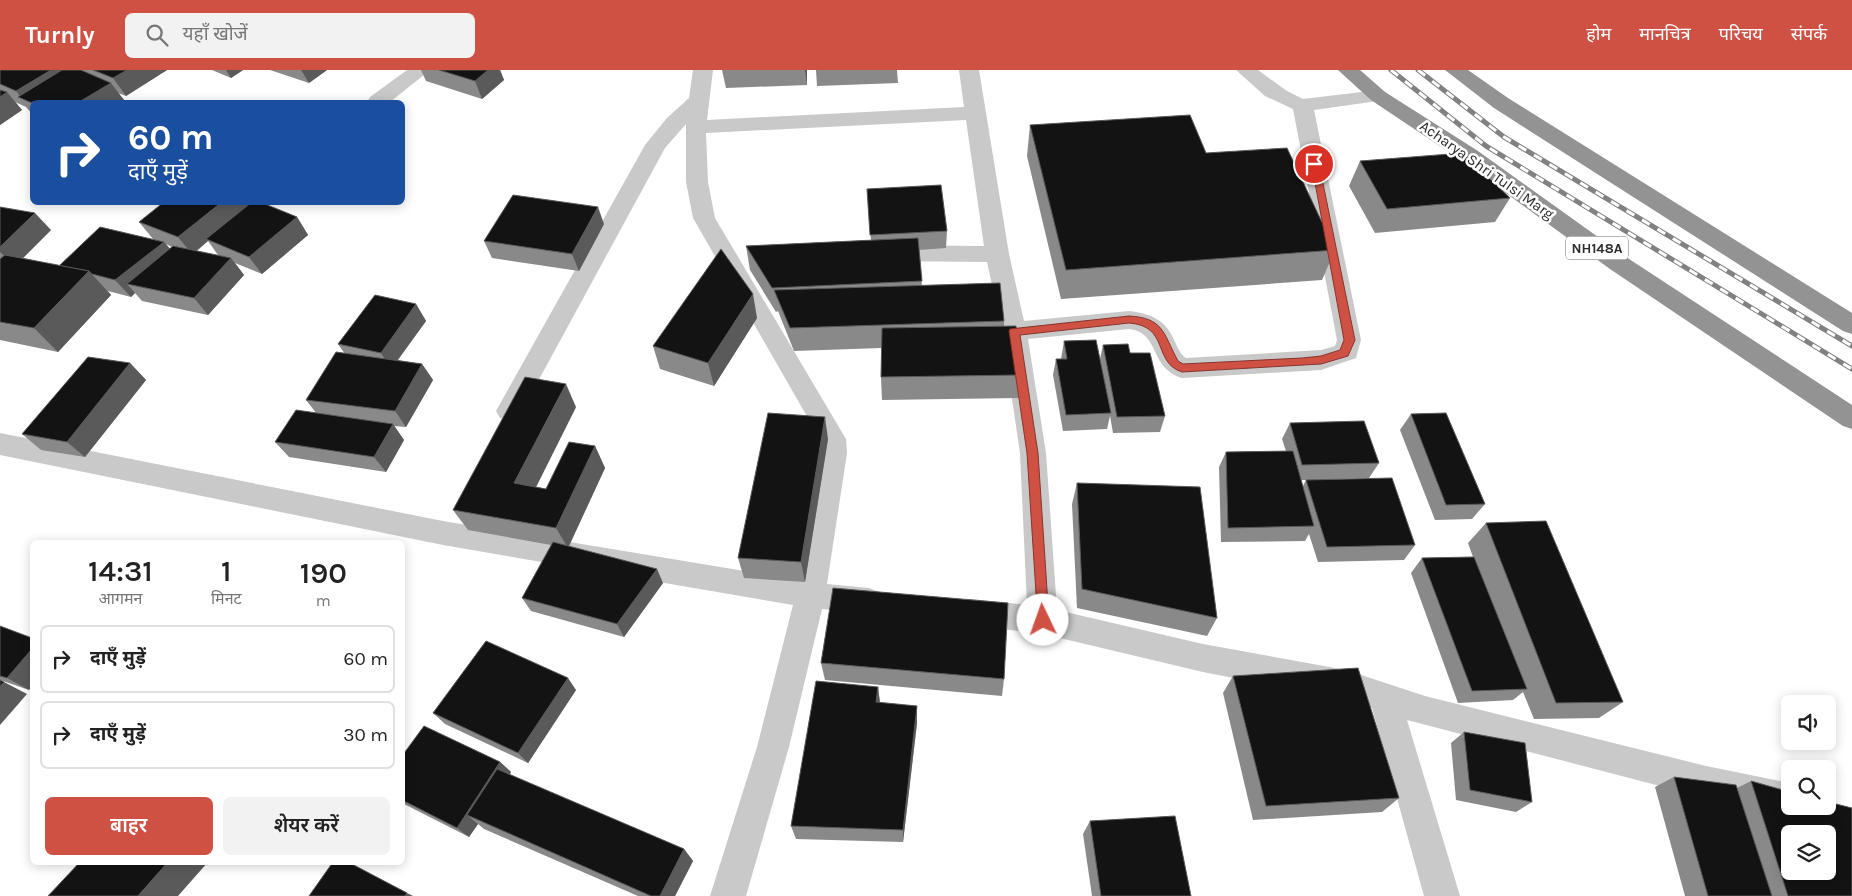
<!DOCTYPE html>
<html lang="hi">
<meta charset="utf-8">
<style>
:root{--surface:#fff;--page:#f2f2f2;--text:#222;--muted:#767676;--line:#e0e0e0;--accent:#ce5144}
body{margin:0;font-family:Karla,"Noto Sans Devanagari",sans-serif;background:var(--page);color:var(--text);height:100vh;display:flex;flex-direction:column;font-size:19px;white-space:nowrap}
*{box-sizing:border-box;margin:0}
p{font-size:16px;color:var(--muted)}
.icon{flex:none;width:28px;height:28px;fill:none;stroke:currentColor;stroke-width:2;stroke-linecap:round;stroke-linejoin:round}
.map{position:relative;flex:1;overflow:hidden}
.panel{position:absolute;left:30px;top:470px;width:375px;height:325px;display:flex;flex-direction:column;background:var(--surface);border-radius:8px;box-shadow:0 2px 12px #0003}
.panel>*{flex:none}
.banner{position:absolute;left:30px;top:30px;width:375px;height:105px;border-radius:8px;box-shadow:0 2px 12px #0003;background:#1a4fa0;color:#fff;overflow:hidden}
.tools{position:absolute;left:1781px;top:625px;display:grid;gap:10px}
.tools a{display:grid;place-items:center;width:55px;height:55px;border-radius:8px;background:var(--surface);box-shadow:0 2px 12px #0003;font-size:25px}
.pin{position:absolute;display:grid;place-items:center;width:42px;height:42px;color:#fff;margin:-21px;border:2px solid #fff;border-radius:50%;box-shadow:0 1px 5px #0007}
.me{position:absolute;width:55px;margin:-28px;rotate:357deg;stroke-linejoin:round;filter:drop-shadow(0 0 4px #0008)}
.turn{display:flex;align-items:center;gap:18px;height:105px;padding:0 15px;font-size:22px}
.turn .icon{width:65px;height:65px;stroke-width:2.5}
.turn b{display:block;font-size:35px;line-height:42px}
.eta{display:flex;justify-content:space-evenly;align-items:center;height:85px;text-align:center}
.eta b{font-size:30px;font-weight:600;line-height:35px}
.action{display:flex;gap:10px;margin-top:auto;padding:10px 15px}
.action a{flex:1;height:58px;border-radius:8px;background:var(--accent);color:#fff;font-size:20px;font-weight:600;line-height:58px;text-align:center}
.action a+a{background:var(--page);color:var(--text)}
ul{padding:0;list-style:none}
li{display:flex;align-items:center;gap:15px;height:68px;margin:0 10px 8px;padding:0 5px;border:2px solid var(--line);border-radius:8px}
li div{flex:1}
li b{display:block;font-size:19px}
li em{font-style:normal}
header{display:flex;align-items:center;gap:30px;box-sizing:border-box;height:70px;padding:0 25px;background:var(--accent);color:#fff}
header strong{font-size:24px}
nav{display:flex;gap:28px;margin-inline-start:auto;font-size:18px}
.search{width:350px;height:45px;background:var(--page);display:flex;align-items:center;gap:12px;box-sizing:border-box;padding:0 18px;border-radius:8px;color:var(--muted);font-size:19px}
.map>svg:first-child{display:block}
</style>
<header>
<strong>Turnly</strong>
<div class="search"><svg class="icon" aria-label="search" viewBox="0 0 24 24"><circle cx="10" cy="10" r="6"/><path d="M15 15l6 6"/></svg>यहाँ खोजें</div>
<nav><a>होम</a><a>मानचित्र</a><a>परिचय</a><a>संपर्क</a></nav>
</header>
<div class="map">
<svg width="1852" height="826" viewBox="0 0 1852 826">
<rect width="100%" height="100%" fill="#fff"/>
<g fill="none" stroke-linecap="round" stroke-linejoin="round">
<!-- minor -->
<g fill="#c9c9c9" fill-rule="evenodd">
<path d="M407,0H430L390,32H367L370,27Z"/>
<path d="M693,0H713L707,50L964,37L959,0H979L1009,184L1024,251L1129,241C1152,244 1166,250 1175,272C1178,278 1180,284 1186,288L1321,280L1335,276L1337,270L1293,39L1265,26L1236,0H1258L1287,21L1303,29L1378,20L1385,22L1388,26L1385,30L1314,40L1361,270L1356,288L1321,300L1182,308C1148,297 1161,263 1129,259L1028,269L1046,383L1057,540L1203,574L1346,600L1425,626L1706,696L1790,713V736H1804L1802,742L1790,747L1706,728L1407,650L1460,826H1424L1372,638L1346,630L1203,602L1043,564L971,555L960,551L956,542L960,533L971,529L1027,535L1020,383L1002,261L987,192L882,191L874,189L870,183L874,177L882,175L984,176L966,50L706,63L708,112L715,148L846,369L847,383L827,514L869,518L879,522L884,531L879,540L869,544L822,539L789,677L746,826H710L757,677L793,535L443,475L0,385V363L443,451L798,510L821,383L820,369L693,148L686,112V54L665,78L518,348L509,351L500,348L496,341L645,75L667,48L689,28Z"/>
</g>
<!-- highway -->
<g fill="#939393" fill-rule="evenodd">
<path d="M1338,0H1360L1385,22L1478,81L1626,187L1852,335V359L1843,356L1610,199L1462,91L1371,30Z"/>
<path d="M1445,0H1468L1508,28L1852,243V264L1843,261L1494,38Z"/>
</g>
<!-- rail casing -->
<g stroke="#818181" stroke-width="5">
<g id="rail">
<path d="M1391,0L1486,76L1852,299"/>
<path d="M1418,0L1504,67L1852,276"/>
</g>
</g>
<!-- rail -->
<use href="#rail" stroke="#fff" stroke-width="3" stroke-dasharray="9" stroke-linecap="butt"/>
</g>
<!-- wall -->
<g fill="#898989" fill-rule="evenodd">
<path d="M0,0H167L126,26L118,23L124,30L32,32V44L26,37L15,32L22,40L0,55Z"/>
<path d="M212,0H243L231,8Z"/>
<path d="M270,0H327L309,13Z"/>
<path d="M421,0H500L504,10L482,29L426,11Z"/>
<path d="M722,0H807V15L726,18Z"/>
<path d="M816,0H897L898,13L817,16Z"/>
<path d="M1030,55L1206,83L1335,180L1322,210L1061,229L1027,86Z"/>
<path d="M1360,91L1510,128L1495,152L1375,163L1349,116Z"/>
<path d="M867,119L947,161L946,178L919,180L922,216L1004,251V256L1021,305L1018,328L882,330L881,307V278L794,281L778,241L776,242L750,200L746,176L871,170Z"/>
<path d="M0,137L51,160L23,188L59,196L157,171L153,169L139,152L297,147L308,165L262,204L235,193L244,205L208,245L142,231L135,223L131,227L108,221L111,225L58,282L0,270ZM208,171L218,185L197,181ZM166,174L172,177L170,179Z"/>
<path d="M604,154L579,201L492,188L484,171Z"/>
<path d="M416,234L426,251L398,290L422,294L433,310L406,357L394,356L404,370L386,402L289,387L275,372L317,344L306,330L345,284L338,274Z"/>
<path d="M757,248L714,316L660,299L653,276Z"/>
<path d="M1064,271L1100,289L1103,275L1130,283L1165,346L1160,362L1113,363L1110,346L1107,359L1063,361L1053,305L1056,289H1061Z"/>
<path d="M130,293L146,310L85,387L41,380L22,364Z"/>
<path d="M576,337L536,417L546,419L595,376L605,398L569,476L663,513L624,567L531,541L522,528L551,475L468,460L453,440Z"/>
<path d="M1411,344L1485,434L1472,449L1435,450L1400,360Z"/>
<path d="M1290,353L1379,393L1369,408L1311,410L1415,475L1404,490L1318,492L1309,464L1305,471L1221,472L1219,397L1226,382L1286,381L1282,369ZM1301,410H1306L1303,416Z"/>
<path d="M828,369L805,512L744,508L738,488Z"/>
<path d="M1077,413L1217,548L1207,566L1077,538L1072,434Z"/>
<path d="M1486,453L1623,632L1599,648L1534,649L1523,622L1513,630L1458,633L1411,503L1422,488L1473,487L1468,473Z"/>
<path d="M0,556L29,620L0,610Z"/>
<path d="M821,593L1004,609L1002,626L825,610Z"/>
<path d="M1233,606L1399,728L1382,742L1253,750L1223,623Z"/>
<path d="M878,617L880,633L917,636V653L903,772L796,769L791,756Z"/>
<path d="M576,620L528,693L445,654L433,643Z"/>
<path d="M1464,662L1532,732L1516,742L1456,730L1451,673Z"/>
<path d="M402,686L500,692L511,702L510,705L684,779L693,791L675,826H638L484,759L478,754L469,767L402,733Z"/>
<path d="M1674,707L1737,718L1751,711L1852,826H1685L1655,717Z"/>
<path d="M1090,751L1191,826H1092L1083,764Z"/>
</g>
<!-- shaded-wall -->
<g fill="#5a5a5a">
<path d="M51,0H72L22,29L16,21Z"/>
<path d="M127,0H167L126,26L113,8Z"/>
<path d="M226,0H243L231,8Z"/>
<path d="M301,0H327L309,13Z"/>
<path d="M488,0H500L504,10L482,29L475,11Z"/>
<path d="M805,0H807V15Z"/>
<path d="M111,13L124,30L121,32H79Z"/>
<path d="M7,22L22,40L0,55V27Z"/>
<path d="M222,132H256L206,169L208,171L192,184L178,167Z"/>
<path d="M598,137L604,154L579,201L572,184Z"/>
<path d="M35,143L51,160L15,196L0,182V177Z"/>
<path d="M297,147L308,165L262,204L249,187Z"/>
<path d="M164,172L179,189L127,214L135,223L131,227L115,210Z"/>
<path d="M231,188L244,205L208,245L194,228Z"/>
<path d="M89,201L111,225L58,282L34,258Z"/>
<path d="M753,224L757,248L714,316L708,293Z"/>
<path d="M416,234L426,251L391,299L381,283Z"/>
<path d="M130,293L146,310L85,387L67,372Z"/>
<path d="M422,294L433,310L406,357L395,341Z"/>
<path d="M566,314L576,337L527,435L514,413Z"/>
<path d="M825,347L828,369L805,512L801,492Z"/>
<path d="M393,354L404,370L386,402L374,387Z"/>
<path d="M595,376L605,398L568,478L556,458Z"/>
<path d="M657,499L663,513L624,567L617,554Z"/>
<path d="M32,579V617L29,620L7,608Z"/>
<path d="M568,608L576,620L528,693L518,683Z"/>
<path d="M4,612L27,624L0,655V617Z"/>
<path d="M878,617L880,633L876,632Z"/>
<path d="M917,636V653L903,772V760Z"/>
<path d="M500,692L511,702L480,751L467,745L478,754L469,767L457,758Z"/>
<path d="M684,779L693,791L675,826H660Z"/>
<path d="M168,792H208L178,826H138Z"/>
<path d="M407,823L413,826H405Z"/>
</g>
<!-- building -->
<g fill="#131313" stroke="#5a5a5a" fill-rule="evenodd">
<path d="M0,0H51L16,21L0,14Z"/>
<path d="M62,0H81L111,13L79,32H32V33L18,27Z"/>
<path d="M93,0H127L113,8Z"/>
<path d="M439,0H488L475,11Z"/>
<path d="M0,20L7,22L0,27Z"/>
<path d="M1190,45L1206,83L1287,78L1335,180L1066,200L1030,55Z"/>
<path d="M1463,83L1510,128L1387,139L1360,91Z"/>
<path d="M941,115L947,161L870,165L867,119Z"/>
<path d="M513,125L598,137L572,184L484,171Z"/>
<path d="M164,132H222L178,167L139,152Z"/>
<path d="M252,132H260L297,147L249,187L206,169Z"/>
<path d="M0,137L35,143L0,177Z"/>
<path d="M100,157L164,172L115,210L92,204L89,201L59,196Z"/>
<path d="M918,168L922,211L772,218L746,176Z"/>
<path d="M173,176L231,188L194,228L127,214Z"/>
<path d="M721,179L753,224L708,293L653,276Z"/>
<path d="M5,185L89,201L34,258L0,252V189Z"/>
<path d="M1000,213L1004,251L790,258L774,220Z"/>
<path d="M375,225L416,234L381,283L338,274Z"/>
<path d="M1016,256L1021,305L881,307L882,258Z"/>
<path d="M1096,270L1111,343L1066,345L1056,289H1067L1064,271Z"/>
<path d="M1128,274L1130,283H1150L1165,346L1117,347L1103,275Z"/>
<path d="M336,282L422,294L395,341L306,330Z"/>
<path d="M88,287L130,293L67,372L22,364Z"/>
<path d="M525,307L566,314L514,413L546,419L569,372L595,376L556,458L453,440Z"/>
<path d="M296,340L393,354L374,387L275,372Z"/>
<path d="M768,343L825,347L801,492L738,488Z"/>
<path d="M1446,343L1485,434L1446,435L1411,344Z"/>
<path d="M1364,351L1379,393L1302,395L1290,353Z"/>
<path d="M1293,381L1314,456L1228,458L1226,382Z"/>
<path d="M1392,408L1415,475L1327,477L1306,410Z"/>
<path d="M1077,413L1200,417L1217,548L1082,519Z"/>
<path d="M1546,451L1623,632L1556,633L1486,453Z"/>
<path d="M553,472L657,499L617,554L522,528Z"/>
<path d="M1474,487L1527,619L1472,621L1422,488Z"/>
<path d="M833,518L1008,533L1004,609L821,593Z"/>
<path d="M0,556L32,568V579L7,608L0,606Z"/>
<path d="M486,571L568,608L518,683L433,643Z"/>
<path d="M1358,598L1399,728L1266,736L1233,606Z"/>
<path d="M0,610L4,612L0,617Z"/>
<path d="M816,611L878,617L876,632L917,636L903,760L791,756Z"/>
<path d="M424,656L500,692L457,758L402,730V686Z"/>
<path d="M1464,662L1525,673L1532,732L1470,720Z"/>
<path d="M497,699L684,779L660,826H651L467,745Z"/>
<path d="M1674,707L1736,715L1772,826H1708Z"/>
<path d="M1751,711L1790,722V736H1828V732L1852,738V826H1788ZM1790,764H1828V801H1790Z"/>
<path d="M1175,746L1191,826H1101L1090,751Z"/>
<path d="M80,792H168L138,826H48Z"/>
<path d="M333,792H348L407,823L405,826H309Z"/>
</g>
<!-- route -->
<path fill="#ce5144" stroke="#86352c" d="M1311,91L1319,94L1355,270L1348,286L1321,294L1182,302C1152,292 1170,256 1129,253L1020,265L1038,383L1049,550L1047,554H1038L1027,383L1009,261L1010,259L1129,246C1164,248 1163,263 1178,291L1183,294L1302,288L1321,286L1340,280L1344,270Z"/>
<g text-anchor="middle" stroke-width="5" stroke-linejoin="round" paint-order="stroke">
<!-- shield labels -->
<rect fill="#fff" stroke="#6b6b6b" stroke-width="1" x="1566" y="166.5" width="62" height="23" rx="4"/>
<g font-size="14" font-weight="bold" fill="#2c2c2c">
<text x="1597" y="183">NH148A</text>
</g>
<!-- street labels -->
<g font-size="15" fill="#2c2c2c" stroke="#fff">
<text transform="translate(1487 100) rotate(35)" y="5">Acharya Shri Tulsi Marg</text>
</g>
</g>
</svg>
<div class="tools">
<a><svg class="icon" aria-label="sound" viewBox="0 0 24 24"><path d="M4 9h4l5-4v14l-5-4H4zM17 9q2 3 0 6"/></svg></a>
<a><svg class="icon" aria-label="search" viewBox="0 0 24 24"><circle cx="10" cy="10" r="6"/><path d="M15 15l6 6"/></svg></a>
<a><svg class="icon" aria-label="layers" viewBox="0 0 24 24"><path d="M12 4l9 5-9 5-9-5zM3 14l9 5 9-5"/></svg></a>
</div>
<div class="pin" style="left:1314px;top:94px;background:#d93025"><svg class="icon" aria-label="arrive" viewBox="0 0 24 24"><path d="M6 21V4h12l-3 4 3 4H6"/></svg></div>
<svg class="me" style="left:1043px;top:550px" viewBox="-20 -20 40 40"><circle r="19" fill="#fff"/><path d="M0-13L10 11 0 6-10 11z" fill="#ce5144"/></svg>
<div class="banner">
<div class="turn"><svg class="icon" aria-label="right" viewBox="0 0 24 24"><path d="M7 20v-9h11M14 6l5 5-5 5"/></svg><div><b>60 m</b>दाएँ मुड़ें</div></div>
</div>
<section class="panel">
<div class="eta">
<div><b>14:31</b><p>आगमन</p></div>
<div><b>1</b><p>मिनट</p></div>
<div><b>190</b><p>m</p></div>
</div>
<ul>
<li><svg class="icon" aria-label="right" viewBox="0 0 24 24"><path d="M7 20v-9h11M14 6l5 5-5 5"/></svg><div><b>दाएँ मुड़ें</b></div><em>60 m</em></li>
<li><svg class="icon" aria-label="right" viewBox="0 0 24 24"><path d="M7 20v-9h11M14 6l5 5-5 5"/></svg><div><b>दाएँ मुड़ें</b></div><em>30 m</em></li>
</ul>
<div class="action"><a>बाहर</a><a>शेयर करें</a></div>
</section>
</div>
